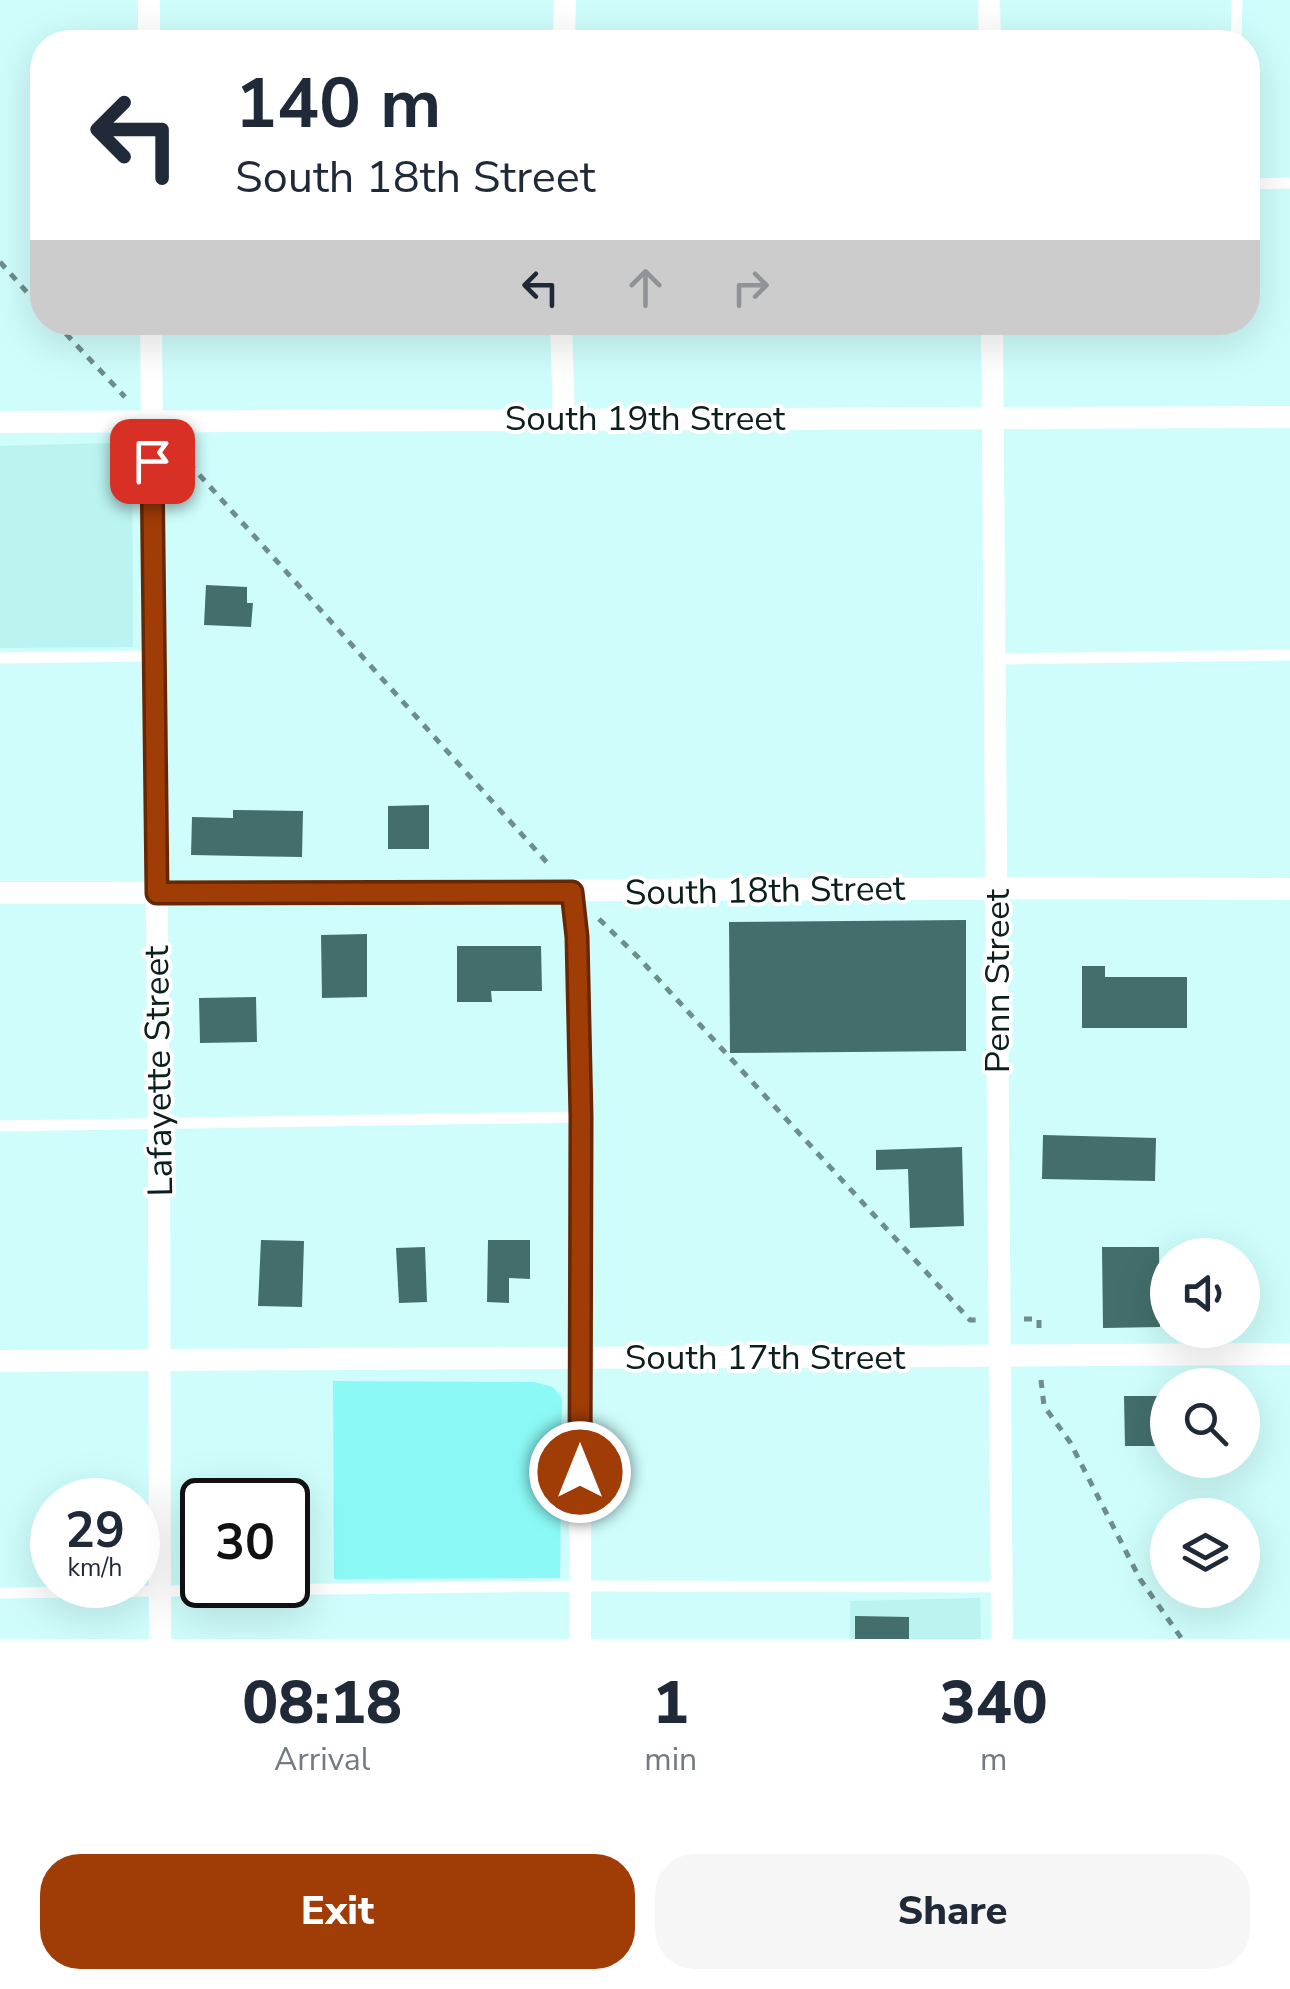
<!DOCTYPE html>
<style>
:root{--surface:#fff;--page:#f6f6f7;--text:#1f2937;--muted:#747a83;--accent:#a03c06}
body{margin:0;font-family:"Nunito Sans",sans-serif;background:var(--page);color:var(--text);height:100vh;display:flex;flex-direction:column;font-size:38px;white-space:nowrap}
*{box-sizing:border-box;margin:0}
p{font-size:32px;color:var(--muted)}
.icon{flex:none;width:55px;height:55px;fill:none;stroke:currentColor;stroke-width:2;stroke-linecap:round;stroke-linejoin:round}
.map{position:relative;height:1639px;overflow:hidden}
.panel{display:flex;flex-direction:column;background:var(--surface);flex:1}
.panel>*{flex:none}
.hud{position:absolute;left:30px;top:30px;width:1230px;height:305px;border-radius:40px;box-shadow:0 10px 40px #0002;background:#fff;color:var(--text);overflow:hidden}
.fabs{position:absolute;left:1150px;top:1238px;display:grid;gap:20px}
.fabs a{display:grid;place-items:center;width:110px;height:110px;border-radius:50%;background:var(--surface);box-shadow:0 10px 40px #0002;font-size:50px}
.speed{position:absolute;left:30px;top:1478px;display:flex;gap:20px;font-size:50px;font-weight:700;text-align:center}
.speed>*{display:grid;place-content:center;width:130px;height:130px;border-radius:50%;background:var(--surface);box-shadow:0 10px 40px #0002;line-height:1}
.speed small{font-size:25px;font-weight:400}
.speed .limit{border:5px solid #111;border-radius:15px;background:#fff;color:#111}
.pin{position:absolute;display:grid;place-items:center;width:85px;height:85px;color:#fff;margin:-42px;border-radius:20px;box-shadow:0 5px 15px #0006}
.me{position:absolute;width:110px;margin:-55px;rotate:0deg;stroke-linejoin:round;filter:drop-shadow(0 0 8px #0008)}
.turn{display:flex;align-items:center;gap:35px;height:210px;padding:0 40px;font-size:45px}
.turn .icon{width:130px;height:130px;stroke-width:2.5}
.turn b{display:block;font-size:70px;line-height:85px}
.lanes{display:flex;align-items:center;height:95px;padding:0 40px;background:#0003;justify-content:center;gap:50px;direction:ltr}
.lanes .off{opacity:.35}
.eta{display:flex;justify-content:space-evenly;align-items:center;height:170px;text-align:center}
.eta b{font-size:60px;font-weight:800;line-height:70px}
.cta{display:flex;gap:20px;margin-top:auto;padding:20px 40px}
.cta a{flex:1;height:115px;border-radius:40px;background:var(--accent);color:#fff;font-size:40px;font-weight:800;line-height:115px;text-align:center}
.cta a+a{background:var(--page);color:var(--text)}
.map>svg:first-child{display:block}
</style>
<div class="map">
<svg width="1290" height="1639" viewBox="0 0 1290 1639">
<rect width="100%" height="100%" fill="#cefdfb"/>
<!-- built -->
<g fill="#baf3f0">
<path d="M108,443L124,446L132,455L133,647L0,648V446Z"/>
<path d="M980,1598L981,1639H850V1601Z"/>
</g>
<!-- green -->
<path fill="#8bf9f5" d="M333,1381L534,1382L553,1387L562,1398L560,1578L334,1579Z"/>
<!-- building -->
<g fill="#436e6c">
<path d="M206,585L247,587V603H253L251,627L204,625Z"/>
<path d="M429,805V849H388V806Z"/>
<path d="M233,810L303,811L302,857L191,855L192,817L233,818Z"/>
<path d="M966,920V1051L730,1053L729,922Z"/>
<path d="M367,934V997L322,998L321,935Z"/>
<path d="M457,946H541L542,991H491L492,1002H457Z"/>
<path d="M1082,966H1105V977H1187V1028H1082Z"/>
<path d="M256,997L257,1042L200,1043L199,998Z"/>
<path d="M1043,1135L1156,1138L1155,1181L1042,1179Z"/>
<path d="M962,1147L964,1226L910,1228L908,1169L876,1170V1150Z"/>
<path d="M261,1240L304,1241L302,1307L258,1306Z"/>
<path d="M488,1240H530V1279L509,1278V1303L487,1302Z"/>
<path d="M425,1247L427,1302L399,1303L396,1248Z"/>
<path d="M1102,1247H1159L1160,1327L1103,1328Z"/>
<path d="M1124,1396H1166L1167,1446H1125Z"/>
<path d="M855,1616L909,1617V1639H855Z"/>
</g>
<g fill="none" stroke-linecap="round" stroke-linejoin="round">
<!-- path -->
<g stroke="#6d8e8c" stroke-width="5" stroke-dasharray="8 8" stroke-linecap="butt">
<path d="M0,262L42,309"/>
<path d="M55,322L125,397"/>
<path d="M178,451L551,867"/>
<path d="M599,919L638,957L970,1320H978"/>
<path d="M1024,1319H1039V1334"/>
<path d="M1041,1380L1044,1406L1070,1442L1140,1579L1182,1639"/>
</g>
<!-- lane -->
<g stroke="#fff" stroke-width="11">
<path d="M1236,42L1237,0"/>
<path d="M1248,184L1290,183"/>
<path d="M0,658L153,656"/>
<path d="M994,659L1290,655"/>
<path d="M0,1126L581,1117"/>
<path d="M0,1593L580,1586L1002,1587"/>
</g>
<!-- street -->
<g stroke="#fff" stroke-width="22">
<path d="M149,0V42"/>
<path d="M989,0L990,42"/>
<path d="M564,42L565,0"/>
<path d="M151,322L159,1125L160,1639"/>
<path d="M561,322L564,419"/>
<path d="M992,322L1002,1639"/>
<path d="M0,422L1290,417"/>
<path d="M572,892L577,937L581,1117L580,1639"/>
<path d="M0,893C430,893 860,886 1290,889"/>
<path d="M0,1361L1290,1354"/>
</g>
</g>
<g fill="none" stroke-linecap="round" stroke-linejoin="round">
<!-- route casing -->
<g stroke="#682704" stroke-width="25">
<path id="route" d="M152,461L157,893L572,892L577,937L581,1117L580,1472"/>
</g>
<!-- route -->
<use href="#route" stroke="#a03c06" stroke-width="18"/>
</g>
<g text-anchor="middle" stroke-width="8" stroke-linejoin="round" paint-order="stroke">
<!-- street labels -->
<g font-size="35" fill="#0c1e1d" stroke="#fff">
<text x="645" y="430">South 19th Street</text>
<text transform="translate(765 890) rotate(-1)" y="12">South 18th Street</text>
<text transform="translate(997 981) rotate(-90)" y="12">Penn Street</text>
<text transform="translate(158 1071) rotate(-91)" y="12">Lafayette Street</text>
<text x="765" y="1369">South 17th Street</text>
</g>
</g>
</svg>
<div class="fabs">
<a><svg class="icon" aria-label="sound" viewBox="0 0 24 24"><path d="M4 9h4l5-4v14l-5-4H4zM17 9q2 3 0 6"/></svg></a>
<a><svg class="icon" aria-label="search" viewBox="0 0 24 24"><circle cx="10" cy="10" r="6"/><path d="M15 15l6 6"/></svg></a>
<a><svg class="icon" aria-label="layers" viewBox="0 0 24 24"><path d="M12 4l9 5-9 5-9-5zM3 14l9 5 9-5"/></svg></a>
</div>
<div class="speed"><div>29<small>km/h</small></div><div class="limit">30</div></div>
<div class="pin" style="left:152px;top:461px;background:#d93025"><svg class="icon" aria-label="arrive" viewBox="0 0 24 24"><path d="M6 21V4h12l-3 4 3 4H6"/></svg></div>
<svg class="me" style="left:580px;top:1472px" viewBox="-20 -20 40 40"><circle r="17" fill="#a03c06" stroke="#fff" stroke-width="3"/><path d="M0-11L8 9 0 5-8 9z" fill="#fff"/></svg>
<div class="hud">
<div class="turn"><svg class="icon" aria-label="left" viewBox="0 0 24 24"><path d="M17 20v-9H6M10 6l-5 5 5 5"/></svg><div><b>140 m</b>South 18th Street</div></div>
<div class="lanes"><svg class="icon" aria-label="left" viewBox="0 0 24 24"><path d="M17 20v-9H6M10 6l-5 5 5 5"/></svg><svg class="icon off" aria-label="ahead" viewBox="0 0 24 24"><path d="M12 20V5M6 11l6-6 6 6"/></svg><svg class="icon off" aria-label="right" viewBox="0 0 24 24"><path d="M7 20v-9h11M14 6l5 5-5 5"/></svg></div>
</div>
</div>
<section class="panel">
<div class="eta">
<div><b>08:18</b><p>Arrival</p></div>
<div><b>1</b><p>min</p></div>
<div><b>340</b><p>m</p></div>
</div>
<div class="cta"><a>Exit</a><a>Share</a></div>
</section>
